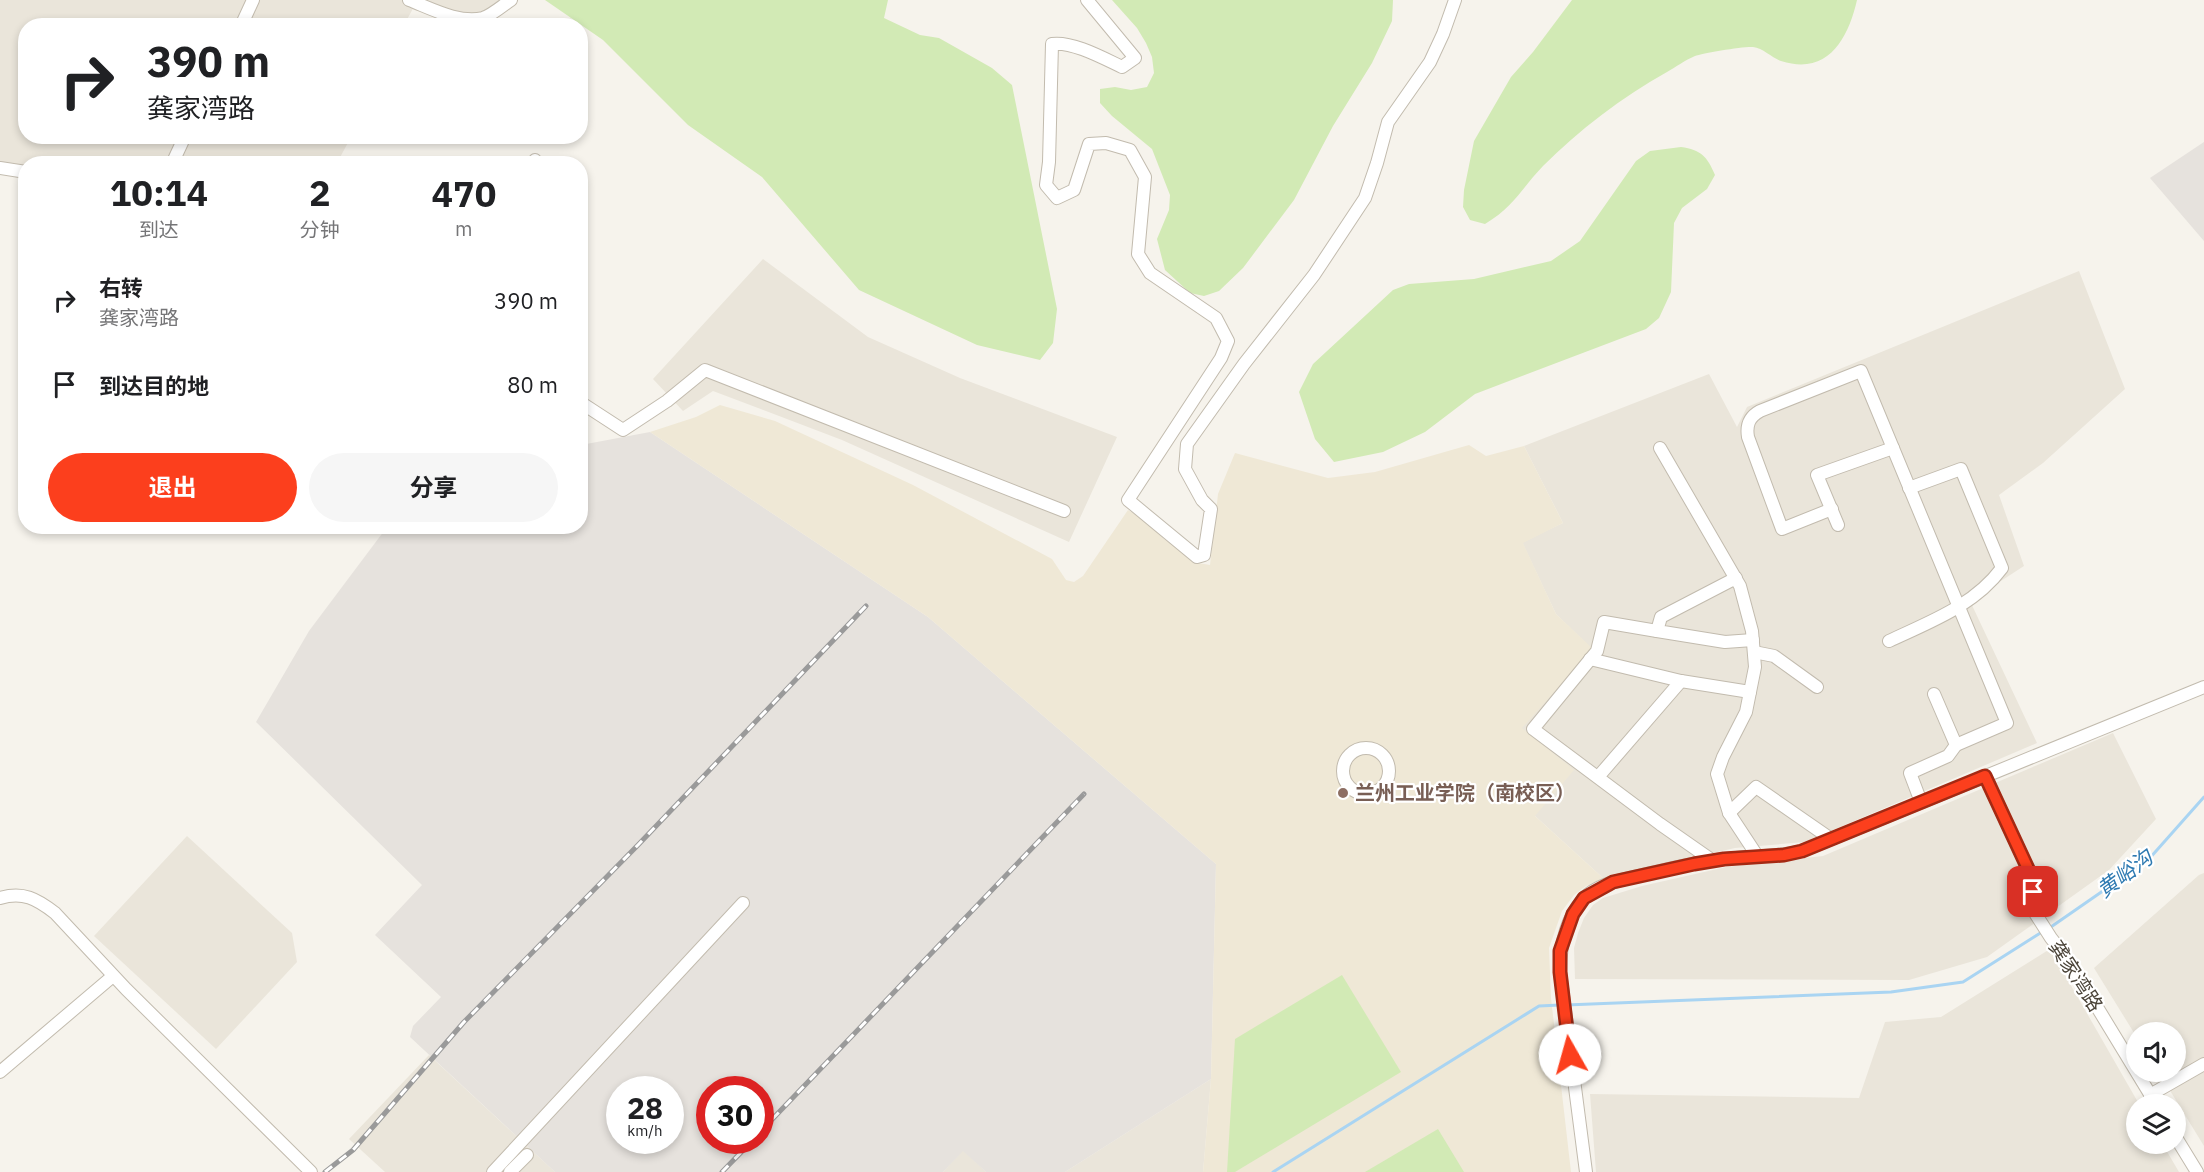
<!DOCTYPE html>
<html lang="zh">
<meta charset="utf-8">
<style>
:root{--surface:#fff;--page:#f6f6f6;--text:#202124;--muted:#757577;--accent:#fc3f1d}
body{margin:0;font-family:"IBM Plex Sans","Noto Sans SC",sans-serif;background:var(--page);color:var(--text);height:100vh;display:flex;flex-direction:column;font-size:22px;white-space:nowrap}
*{box-sizing:border-box;margin:0}
p{font-size:20px;color:var(--muted)}
.icon{flex:none;width:33px;height:33px;fill:none;stroke:currentColor;stroke-width:2;stroke-linecap:round;stroke-linejoin:round}
.map{position:relative;flex:1;overflow:hidden}
.drawer{position:absolute;left:18px;top:156px;width:570px;height:378px;display:flex;flex-direction:column;background:var(--surface);border-radius:24px;box-shadow:0 3px 9px #0003}
.drawer>*{flex:none}
.top-card{position:absolute;left:18px;top:18px;width:570px;height:126px;border-radius:24px;box-shadow:0 3px 9px #0003;background:#fff;color:var(--text);overflow:hidden}
.controls{position:absolute;left:2126px;top:1022px;display:grid;gap:12px}
.controls a{display:grid;place-items:center;width:60px;height:60px;border-radius:50%;background:var(--surface);box-shadow:0 3px 9px #0003;font-size:30px}
.speed{position:absolute;left:606px;top:1076px;display:flex;gap:12px;font-size:30px;font-weight:700;text-align:center}
.speed>*{display:grid;place-content:center;width:78px;height:78px;border-radius:50%;background:var(--surface);box-shadow:0 3px 9px #0003;line-height:1}
.speed small{font-size:15px;font-weight:400}
.speed .limit{border:9px solid #d22;background:#fff;color:#111}
.pin{position:absolute;display:grid;place-items:center;width:51px;height:51px;color:#fff;margin:-26px;border-radius:12px;box-shadow:0 3px 9px #0006}
.me{position:absolute;width:66px;margin:-33px;rotate:353deg;stroke-linejoin:round;filter:drop-shadow(0 0 4px #0008)}
.turn{display:flex;align-items:center;gap:21px;height:126px;padding:0 30px;font-size:27px}
.turn .icon{width:78px;height:78px;stroke-width:2.5}
.turn b{display:block;font-size:42px;line-height:51px}
.eta{display:flex;justify-content:space-evenly;align-items:center;height:102px;text-align:center}
.eta b{font-size:36px;font-weight:700;line-height:42px}
.action{display:flex;gap:12px;margin-top:auto;padding:12px 30px}
.action a{flex:1;height:69px;border-radius:36px;background:var(--accent);color:#fff;font-size:24px;font-weight:700;line-height:69px;text-align:center}
.action a+a{background:var(--page);color:var(--text)}
ul{padding:0;list-style:none}
li{display:flex;align-items:center;gap:18px;height:84px;padding:0 30px}
li div{flex:1}
li b{display:block;font-size:22px}
li em{font-style:normal}
.map>svg:first-child{display:block}
</style>
<div class="map">
<svg width="2204" height="1172" viewBox="0 0 2204 1172">
<rect width="100%" height="100%" fill="#f6f3ec"/>
<!-- residential -->
<g fill="#eae5da">
<path d="M0,0H514L510,7L475,25H470L416,3L404,25L26,26V136L351,137L337,163L164,164L155,157L126,164H26L25,167L0,164Z"/>
<path d="M763,259L868,337L960,378L1117,437L1069,542L842,440L713,391L683,411L653,379Z"/>
<path d="M2079,271L2125,389L2043,463L1999,495L2024,566L1970,601L2037,743L1805,842L1735,848L1603,878L1534,815L1521,728L1592,649L1556,614L1522,542L1563,523L1524,446L1709,374L1737,427L1747,407Z"/>
<path d="M2113,733L2156,819L2109,870L1987,957L1909,980L1575,979L1574,948L1578,933L1584,918L1593,905L1603,898L1642,886L1726,867L1823,856Z"/>
<path d="M187,836L292,933L297,962L216,1049L94,936Z"/>
<path d="M2204,873V1146L2158,1071H2175V1032H2136V1036L2094,968L2199,875Z"/>
<path d="M2050,949L2139,1104H2136V1143H2162L2179,1172H1596L1590,1094L1859,1098L1885,1022L1941,1017Z"/>
<path d="M429,1055L555,1172H385L349,1139Z"/>
<path d="M1211,1079L1203,1172H1065Z"/>
<path d="M963,1150L986,1172H943Z"/>
</g>
<!-- industrial -->
<g fill="#e6e2dd" fill-rule="evenodd">
<path d="M2204,142V241L2150,178Z"/>
<path d="M650,432L928,617L1216,864L1211,1079L1065,1172H986L963,1151L943,1172H555L410,1037L413,1026L441,997L375,935L422,885L256,722L309,631L387,527L580,526L581,445ZM620,1089H670V1140H620ZM710,1089H760V1140H710Z"/>
</g>
<!-- education -->
<path fill="#efe8d6" d="M720,405L775,421L913,485L1052,559L1066,580L1074,582L1083,576L1128,510L1145,520L1164,539L1198,563L1210,565L1218,494L1235,453L1328,478L1375,472L1469,445L1486,456L1524,446L1563,523L1523,543L1556,614L1593,649L1522,728L1574,770L1535,816L1603,878L1586,886L1574,895L1562,911L1549,948L1551,998L1571,1172H1203L1211,1079L1216,864L928,617L650,432L696,417Z"/>
<!-- green -->
<g fill="#d2eab5">
<path d="M545,0H888L884,18L920,35L939,38L992,68L1012,85L1057,309L1053,343L1040,360L977,345L859,290L762,177L688,125L603,40Z"/>
<path d="M1112,0H1393L1392,21L1372,63L1333,126L1294,200L1243,268L1219,291L1204,296L1190,293L1165,270L1157,239L1169,210L1170,195L1152,149L1112,116L1100,103V89L1115,87L1131,90L1147,87L1154,73L1152,57L1146,43L1137,28Z"/>
<path d="M1572,0H1857C1848,39 1828,76 1781,61C1772,58 1763,48 1753,47C1745,46 1702,53 1695,56C1685,60 1676,67 1667,72C1622,97 1579,130 1543,166C1521,189 1515,206 1485,224L1470,220L1463,207L1464,190L1474,141L1511,77L1533,52Z"/>
<path d="M1681,147C1701,150 1707,156 1715,175L1707,189L1682,208L1674,223L1671,292L1659,318L1646,329L1475,394L1425,432L1383,452L1334,462L1315,439L1299,392L1313,364L1393,290L1409,284L1474,279L1551,261L1580,241L1636,161L1650,151Z"/>
<path d="M1342,975L1401,1072L1235,1172H1227L1235,1039Z"/>
<path d="M1438,1129L1464,1172H1365Z"/>
</g>
<g fill="none" stroke-linecap="round" stroke-linejoin="round">
<!-- stream -->
<g stroke="#a9d4f2" stroke-width="3">
<path d="M2048,929L2149,859L2204,797"/>
<path d="M1566,1005L1891,992L1963,982L2042,932"/>
<path d="M1273,1172L1539,1006L1560,1005"/>
</g>
<!-- street casing -->
<g stroke="#c2bbae" stroke-width="14">
<g id="street">
<path d="M409,0C430,8 459,24 483,18C492,15 502,6 511,0"/>
<path d="M1087,0L1135,58L1122,67C1103,58 1072,41 1052,44L1049,162L1046,185L1057,198L1074,190L1089,144L1106,143L1130,150L1145,177L1138,254L1150,273L1216,318L1228,341L1221,358L1128,500L1197,557L1204,555L1211,509L1202,500L1185,469L1187,444L1244,364L1314,275L1365,198L1377,163L1388,122L1430,62L1443,34L1455,0"/>
<path d="M241,26L253,0"/>
<path d="M172,164L185,136"/>
<path d="M535,164V160"/>
<path d="M0,168L26,172"/>
<path d="M580,402L623,430L667,401L705,370L1064,511"/>
<path d="M1660,448L1740,586L1752,631L1755,667L1746,712L1723,757L1717,774L1729,813L1758,857"/>
<path d="M1832,509L1782,529L1748,437C1746,425 1749,417 1760,411L1861,371L2007,723L1956,745"/>
<path d="M1838,525L1817,475L1893,448"/>
<path d="M1736,578L1661,617L1657,631L1725,642L1753,640"/>
<path d="M1657,631L1604,622L1597,651L1533,729L1660,824L1713,861"/>
<path d="M1889,641C1929,622 1974,606 2002,568L1961,469L1909,488"/>
<path d="M1754,652L1774,656L1817,687"/>
<path d="M1590,659L1681,681L1750,692"/>
<circle cx="1366" cy="771" r="23"/>
<path d="M1985,776L2030,873L2035,913L2051,938L2069,961L2156,1104"/>
<path d="M1598,777L1681,681"/>
<path d="M1921,802L1910,773L1948,756L1956,745L1934,694"/>
<path d="M1729,813L1756,787L1831,839"/>
<path d="M0,898C23,891 37,899 55,913L126,989L311,1172"/>
<path d="M0,1072L113,976"/>
<path d="M2150,1095L2204,1064"/>
<path d="M2175,1136L2197,1172"/>
<path d="M493,1172L743,903"/>
<path d="M510,1172L527,1155"/>
<path d="M1586,1172L1560,972C1560,947 1566,919 1583,899C1598,883 1622,880 1642,875C1669,869 1696,862 1724,859C1750,856 1776,857 1802,851L2204,687"/>
</g>
</g>
<!-- street -->
<use href="#street" stroke="#fff" stroke-width="12"/>
<!-- rail casing -->
<g stroke="#9a9a9a" stroke-width="5">
<g id="rail">
<path d="M760,1132L1084,794"/>
<path d="M325,1172L353,1150L464,1022L638,845L866,606"/>
<path d="M722,1172L753,1140"/>
</g>
</g>
<!-- rail -->
<use href="#rail" stroke="#fff" stroke-width="3" stroke-dasharray="9" stroke-linecap="butt"/>
</g>
<g fill="none" stroke-linecap="round" stroke-linejoin="round">
<!-- route casing -->
<g stroke="#a42913" stroke-width="15">
<path id="route" d="M1570,1055L1560,972V951L1573,914L1584,898L1613,882L1694,864L1724,859L1784,855L1802,851L1985,776L2030,873L2033,892"/>
</g>
<!-- route -->
<use href="#route" stroke="#fc3f1d" stroke-width="10"/>
</g>
<!-- markers -->
<circle fill="#8d6e63" stroke="#fff" stroke-width="2" cx="1343" cy="793" r="6"/>
<g text-anchor="middle" stroke-width="4.5" stroke-linejoin="round" paint-order="stroke">
<!-- education labels -->
<g font-size="20" font-weight="bold" fill="#785e54" stroke="#fff" text-anchor="start">
<text x="1355" y="800">兰州工业学院（南校区）</text>
</g>
<!-- street labels -->
<g font-size="20" fill="#4b4439" stroke="#fff">
<text transform="translate(2076 976) rotate(57)" y="7">龚家湾路</text>
</g>
<!-- water labels -->
<g font-size="21" font-style="italic" fill="#2e7ab2" stroke="#fff">
<text transform="translate(2125 874) rotate(-37)" y="7">黄峪沟</text>
</g>
</g>
</svg>
<div class="controls">
<a><svg class="icon" aria-label="sound" viewBox="0 0 24 24"><path d="M4 9h4l5-4v14l-5-4H4zM17 9q2 3 0 6"/></svg></a>
<a><svg class="icon" aria-label="layers" viewBox="0 0 24 24"><path d="M12 4l9 5-9 5-9-5zM3 14l9 5 9-5"/></svg></a>
</div>
<div class="speed"><div>28<small>km/h</small></div><div class="limit">30</div></div>
<div class="pin" style="left:2033px;top:892px;background:#d93025"><svg class="icon" aria-label="arrive" viewBox="0 0 24 24"><path d="M6 21V4h12l-3 4 3 4H6"/></svg></div>
<svg class="me" style="left:1570px;top:1055px" viewBox="-20 -20 40 40"><circle r="19" fill="#fff"/><path d="M0-13L10 11 0 6-10 11z" fill="#fc3f1d"/></svg>
<div class="top-card">
<div class="turn"><svg class="icon" aria-label="right" viewBox="0 0 24 24"><path d="M7 20v-9h11M14 6l5 5-5 5"/></svg><div><b>390 m</b>龚家湾路</div></div>
</div>
<section class="drawer">
<div class="eta">
<div><b>10:14</b><p>到达</p></div>
<div><b>2</b><p>分钟</p></div>
<div><b>470</b><p>m</p></div>
</div>
<ul>
<li><svg class="icon" aria-label="right" viewBox="0 0 24 24"><path d="M7 20v-9h11M14 6l5 5-5 5"/></svg><div><b>右转</b><p>龚家湾路</p></div><em>390 m</em></li>
<li><svg class="icon" aria-label="arrive" viewBox="0 0 24 24"><path d="M6 21V4h12l-3 4 3 4H6"/></svg><div><b>到达目的地</b></div><em>80 m</em></li>
</ul>
<div class="action"><a>退出</a><a>分享</a></div>
</section>
</div>
